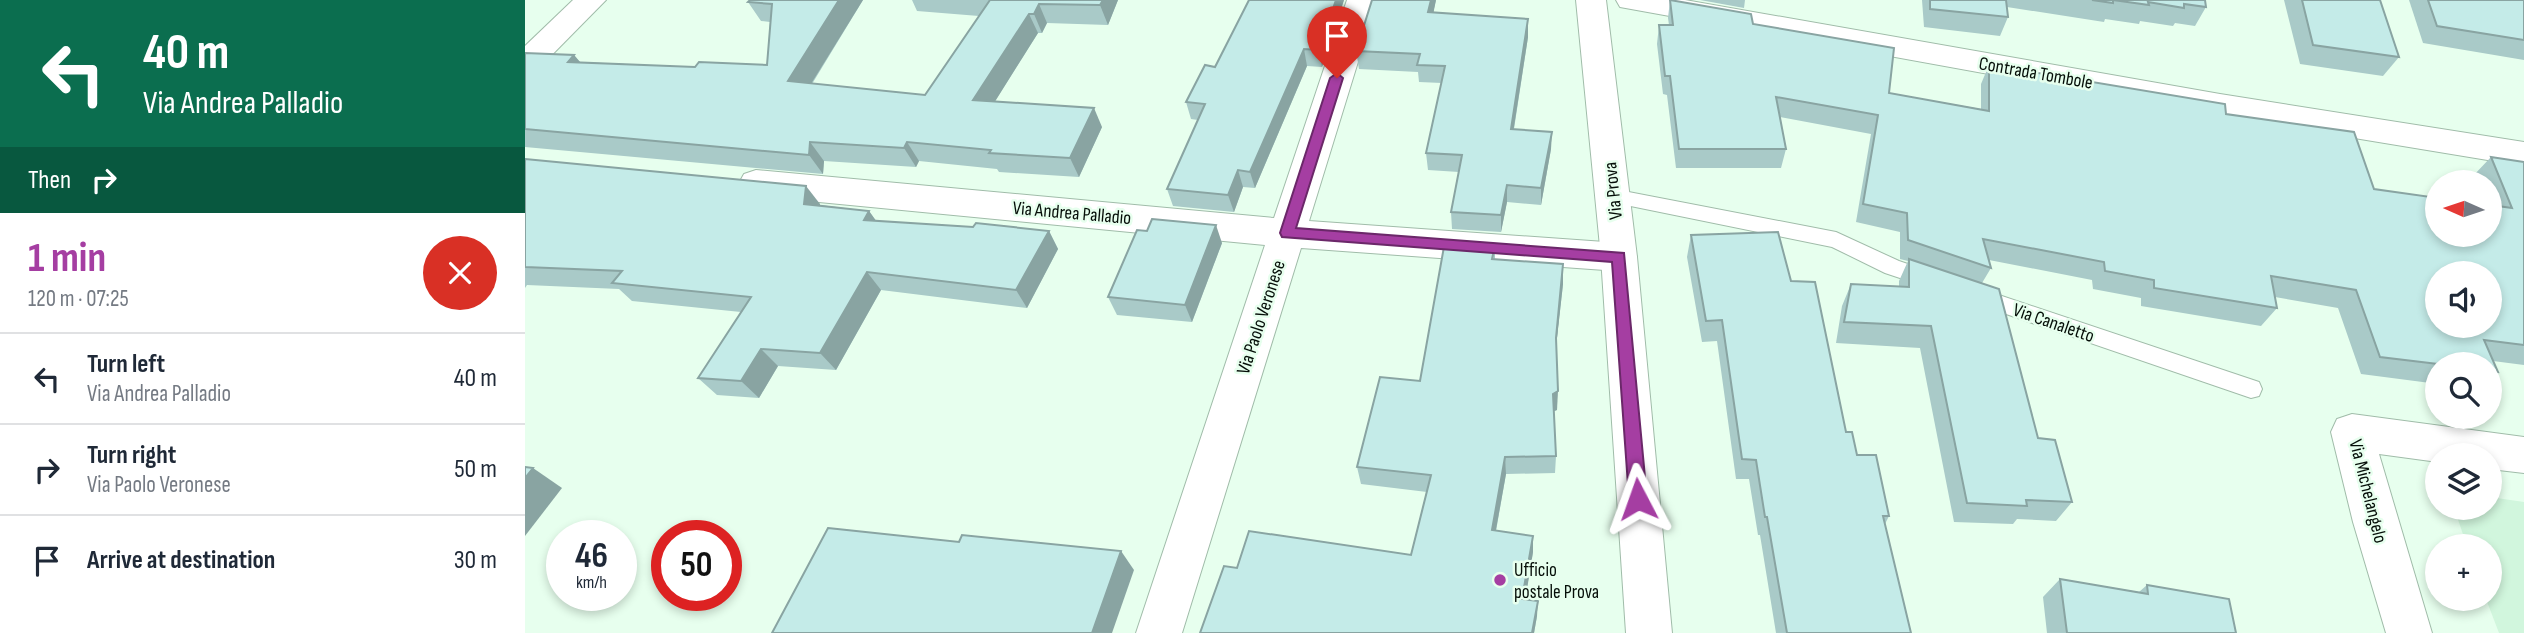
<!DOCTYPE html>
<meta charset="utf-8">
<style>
:root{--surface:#fff;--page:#f2f2f3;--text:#1f2937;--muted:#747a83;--line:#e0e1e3;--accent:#a53ea2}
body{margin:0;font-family:"Sofia Sans Condensed",sans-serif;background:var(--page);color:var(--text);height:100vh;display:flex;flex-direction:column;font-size:26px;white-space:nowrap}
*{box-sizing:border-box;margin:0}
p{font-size:23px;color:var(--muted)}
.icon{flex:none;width:38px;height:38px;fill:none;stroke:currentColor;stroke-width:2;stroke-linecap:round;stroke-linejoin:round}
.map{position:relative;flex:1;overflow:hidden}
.side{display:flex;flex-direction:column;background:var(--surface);width:525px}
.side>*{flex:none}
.top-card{background:#0b6e4f;color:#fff;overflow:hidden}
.needle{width:46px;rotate:273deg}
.tools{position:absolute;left:1900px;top:170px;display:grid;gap:14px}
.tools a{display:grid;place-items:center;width:77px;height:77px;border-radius:50%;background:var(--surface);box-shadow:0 4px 10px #0003;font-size:35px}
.speed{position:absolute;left:21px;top:520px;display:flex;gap:14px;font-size:35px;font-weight:700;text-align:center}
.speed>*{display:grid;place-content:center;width:91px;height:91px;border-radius:50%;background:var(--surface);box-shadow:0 4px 10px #0003;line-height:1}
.speed small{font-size:18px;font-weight:400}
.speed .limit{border:10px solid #d22;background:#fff;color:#111}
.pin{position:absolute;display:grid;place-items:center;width:60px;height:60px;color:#fff;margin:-72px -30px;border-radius:50% 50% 50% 0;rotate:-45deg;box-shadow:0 0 7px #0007}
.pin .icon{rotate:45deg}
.me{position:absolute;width:77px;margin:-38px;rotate:356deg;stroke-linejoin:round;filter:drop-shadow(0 0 5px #0008)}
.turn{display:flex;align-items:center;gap:24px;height:147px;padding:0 28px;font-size:32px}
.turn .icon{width:91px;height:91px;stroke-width:2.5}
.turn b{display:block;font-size:49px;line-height:60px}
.then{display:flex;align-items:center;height:66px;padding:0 28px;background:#0003;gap:14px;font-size:26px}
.round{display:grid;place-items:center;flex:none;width:74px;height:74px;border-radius:37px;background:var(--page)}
.head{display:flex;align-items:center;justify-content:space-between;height:119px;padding:0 28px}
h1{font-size:42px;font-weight:700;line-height:52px;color:var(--accent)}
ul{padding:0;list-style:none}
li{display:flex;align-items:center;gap:21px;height:91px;padding:0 28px;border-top:2px solid var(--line)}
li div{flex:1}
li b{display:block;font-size:26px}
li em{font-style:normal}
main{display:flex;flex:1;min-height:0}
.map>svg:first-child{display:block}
</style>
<main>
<section class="side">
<div class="top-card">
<div class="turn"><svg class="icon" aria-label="left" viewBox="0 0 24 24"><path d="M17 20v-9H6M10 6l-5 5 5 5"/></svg><div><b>40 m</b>Via Andrea Palladio</div></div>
<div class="then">Then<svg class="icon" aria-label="right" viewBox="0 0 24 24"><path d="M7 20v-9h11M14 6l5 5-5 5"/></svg></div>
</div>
<div class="head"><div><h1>1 min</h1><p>120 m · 07:25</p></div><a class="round" style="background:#d93025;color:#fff"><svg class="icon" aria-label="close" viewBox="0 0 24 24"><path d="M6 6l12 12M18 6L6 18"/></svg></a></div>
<ul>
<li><svg class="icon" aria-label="left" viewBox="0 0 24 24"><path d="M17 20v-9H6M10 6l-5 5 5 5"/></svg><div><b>Turn left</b><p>Via Andrea Palladio</p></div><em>40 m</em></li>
<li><svg class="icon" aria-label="right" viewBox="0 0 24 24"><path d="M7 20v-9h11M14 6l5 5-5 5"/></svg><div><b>Turn right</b><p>Via Paolo Veronese</p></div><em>50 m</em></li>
<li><svg class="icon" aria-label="arrive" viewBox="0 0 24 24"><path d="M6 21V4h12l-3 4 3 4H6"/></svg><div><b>Arrive at destination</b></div><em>30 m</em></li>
</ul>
</section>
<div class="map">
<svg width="1999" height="633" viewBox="0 0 1999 633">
<rect width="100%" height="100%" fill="#e7ffee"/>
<!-- built -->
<path fill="#d1f6dd" d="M1965,497L1999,502V633H1974L1961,599L1965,598V546H1942L1929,508H1965Z"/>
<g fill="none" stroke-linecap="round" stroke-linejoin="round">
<!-- service casing -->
<g stroke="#a0bca9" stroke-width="2">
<g id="service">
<path d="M1088,189L1311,232L1374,261L1412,274L1415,280L1412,286L1405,288L1360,273L1307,247L1081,201L1078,196L1081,191Z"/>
<path d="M1453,288L1734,382L1737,389L1734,396L1726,398L1446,302L1443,296L1446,290Z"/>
</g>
</g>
<!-- minor casing -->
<g stroke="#a0bca9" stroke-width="2">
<g id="minor">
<path d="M48,0H81L11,71L0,74V46Z"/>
<path d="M822,0H852L784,221L1094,243L1107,247L1112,257L1107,267L1094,271L776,248L657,633H611L740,245L231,196L219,192L214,183L219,174L231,170L749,218Z"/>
<path d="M1091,0H1160L1695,94L1999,142V166L1695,116L1106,9L1095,7Z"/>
<path d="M1827,414L1999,437V473L1965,469V455H1913V462L1854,454L1907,633H1861L1828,522L1806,432L1812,419Z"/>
</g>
</g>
<!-- secondary casing -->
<g stroke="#a0bca9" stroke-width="2">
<path id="secondary" d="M1051,0H1081L1112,257L1147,633H1101L1076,257Z"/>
</g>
<!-- service -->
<use href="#service" fill="#fff" fill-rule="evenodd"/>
<!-- minor -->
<use href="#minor" fill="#fff" fill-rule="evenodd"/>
<!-- secondary -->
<use href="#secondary" fill="#fff" fill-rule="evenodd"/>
</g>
<!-- wall -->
<g fill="#a9cac8">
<path d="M225,0H338L287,84L400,95L454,16L392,11L387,0H593L583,25L522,23L517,33H513L470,101L577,127L554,177L474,172L472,169L394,161L391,167L299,161L298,174L0,147V53L49,55L55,62L170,67L242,65L245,22L236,21L223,2Z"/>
<path d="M724,0H819L797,67L782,66L730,188L718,187L709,212L648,206L642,189L673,120L666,119L661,102L690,67Z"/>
<path d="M911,0L908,13L1003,19V37L989,129L1026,149L1016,205L982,202L976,232L927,229L926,212L934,172L903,170L901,153L917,83L894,82L893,72L834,69L831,51Z"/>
<path d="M1145,0L1228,24L1364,93L1456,109V84L1464,65L1701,114L1849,189L1965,234V182H1951L1948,176L1966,157L1999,162V365L1968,361L1973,372L1965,378V364H1913V384L1836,374L1813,308L1750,297L1752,308L1736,326L1616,306V298L1568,289L1567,280L1464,260L1466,268L1457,283L1513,438L1547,502L1531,521L1492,519L1488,524L1429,522L1395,348L1311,343L1317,306L1326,284L1374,287V281L1383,261L1375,259V232L1331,222L1346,134L1255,117L1261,149L1256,168H1151L1142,95L1138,94L1132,44L1134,25H1144L1143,18Z"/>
<path d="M1175,0H1220L1219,8Z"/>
<path d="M1397,0H1680L1681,7L1670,26L1650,23L1648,26L1615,21L1614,24L1580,19L1579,22L1482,7L1483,17L1475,36L1399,27Z"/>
<path d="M1759,0H1855L1874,57L1858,76L1775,64Z"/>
<path d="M1884,0H1999V60L1898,43Z"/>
<path d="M0,159L295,204V205L344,211L351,221L524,231L533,249L502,308L356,290L311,370L253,366L234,398L192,395L173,378L216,312L107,301L94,289L2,285L0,288Z"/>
<path d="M622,231L697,243L667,322L592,315L583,297Z"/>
<path d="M1166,235L1266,281L1321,432L1364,516L1360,524L1386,633H1251L1235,535H1233L1224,479H1211L1192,341L1177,342L1162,257Z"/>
<path d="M970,245V259L1038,284L1031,346L1032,410L1029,411L1031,456L1030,473L981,474L971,531L1008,552L1000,599L1012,616L1009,633H675L712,568L886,555L902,492L836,484L832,467L895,381Z"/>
<path d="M1535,579L1614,592L1622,585L1711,633H1522L1518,597Z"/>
</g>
<!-- shaded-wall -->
<g fill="#89a4a2">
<path d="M314,0H338L276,100L263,81Z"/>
<path d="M578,0H593L583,25L575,5Z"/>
<path d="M811,0H819L797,67L794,50Z"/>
<path d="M906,0H911L905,30L903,12Z"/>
<path d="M514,4L522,23L517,33L509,14Z"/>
<path d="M504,14L513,33L459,119L448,100Z"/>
<path d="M1003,19V37L986,146V129Z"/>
<path d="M779,49L782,66L730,188L725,172Z"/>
<path d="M49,55L66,75L43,62Z"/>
<path d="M569,108L577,127L554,177L545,158Z"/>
<path d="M1027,132L1026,149L1016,205V188Z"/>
<path d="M285,142L299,161L298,174L284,155Z"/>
<path d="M382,142L394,161L391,167L379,148Z"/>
<path d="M713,170L718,187L709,212L703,195Z"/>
<path d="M982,185V202L976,232V215Z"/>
<path d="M281,186L295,204L294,222L279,204Z"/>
<path d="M344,211L357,229L339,220Z"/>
<path d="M691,225L697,243L667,322L660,305Z"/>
<path d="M524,231L533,249L502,308L491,290Z"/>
<path d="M1038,264V284L1030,356L1031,338Z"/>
<path d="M342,272L356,290L311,370L295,353Z"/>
<path d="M236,349L253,366L234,398L216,381Z"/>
<path d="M1033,391L1032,410L1027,412L1028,394Z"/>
<path d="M980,457L981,474L968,546L967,530Z"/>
<path d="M8,468L37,488L0,536V478Z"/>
<path d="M1008,536V552L998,614L997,599Z"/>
<path d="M596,551L609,570L587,633H567Z"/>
<path d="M1013,601L1012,616L1009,633H1007Z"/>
</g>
<!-- building -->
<g fill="#c4ebe8" stroke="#89a4a2" stroke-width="2" fill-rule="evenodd">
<path d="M225,0H314L263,81L400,95L465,0H578L575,5L514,4L509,14H504L448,100L569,108L545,158L464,153L466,150L382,142L379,148L285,142L284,155L0,129V53L49,55L43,62L170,67L174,62L242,65L247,4L223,2Z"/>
<path d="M724,0H811L794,50L779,49L725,172L713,170L703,195L642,189L680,104L661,102L680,65L690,67Z"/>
<path d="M847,0H906L903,12L1003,19L986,129L1027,132L1016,188L982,185L976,215L926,212L937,155L901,153L920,66L892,65L895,54L831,51Z"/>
<path d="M1145,0L1226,14L1228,24L1369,48L1364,93L1464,111V65L1700,104L1701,114L1829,132L1849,189L1913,198V234H1965V205L1987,208L1966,157L1999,162V345L1959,340L1973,372L1965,371V364H1913L1855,357L1831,290L1746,276L1752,308L1629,288V280L1580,271L1579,262L1458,239L1466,268L1383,240L1382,213L1338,204L1353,115L1251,97L1261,149H1154L1145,76H1140L1134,25H1148ZM1913,273H1965V326H1913Z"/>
<path d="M1405,0H1481L1483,17L1405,9Z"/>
<path d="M1567,0H1680L1681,7L1659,4V8L1623,2L1624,5L1588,0V3Z"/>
<path d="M1777,0H1855L1874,57L1788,45Z"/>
<path d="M1903,0H1999V40L1912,26Z"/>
<path d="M0,159L281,186L279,204L344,211L339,220L448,227L451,223L524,231L491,290L342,272L295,353L236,349L216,381L173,378L226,297L87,283L97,271L0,267Z"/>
<path d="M627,219L691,225L660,305L583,297L612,230L622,231Z"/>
<path d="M1253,232L1266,281L1290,282L1321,432H1327L1332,455H1351L1364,516H1358L1386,633H1262L1242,517H1240L1231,460L1217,459L1197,320L1181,321L1166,235Z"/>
<path d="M920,241L970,245L967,259L1038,264L1031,338L1033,391L1028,394L1031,456L980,457L967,530L1008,536L997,599L1013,601L1007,633H675L699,566L712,568L724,531L886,555L906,475L832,467L855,377L895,381Z"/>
<path d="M1384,259L1474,289L1513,438L1530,440L1547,502L1501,500L1502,506L1442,503L1406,326L1319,322L1326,284L1384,287Z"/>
<path d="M0,467L8,468L0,478Z"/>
<path d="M303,528L434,542L437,535L596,551L567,633H247Z"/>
<path d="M1535,579L1623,594L1622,585L1704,599L1711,633H1542Z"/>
</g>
<!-- route -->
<path fill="#a53ea2" stroke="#6b2869" stroke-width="2" d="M812,73L818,78L771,228L1099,253L1122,499L1119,504L1113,507L1107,504L1104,499L1087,262L757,237L755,233L805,78Z"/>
<!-- markers -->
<circle fill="#a53ea2" stroke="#e7ffee" stroke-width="2.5" cx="975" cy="580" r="7"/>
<g text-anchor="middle" stroke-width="5" stroke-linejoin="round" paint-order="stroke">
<!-- street labels -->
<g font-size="19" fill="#050e08" stroke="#e7ffee">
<text transform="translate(1511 72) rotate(10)" y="7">Contrada Tombole</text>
<text transform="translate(1087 191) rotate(-96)" y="7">Via Prova</text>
<text transform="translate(547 212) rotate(5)" y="7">Via Andrea Palladio</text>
<text transform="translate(735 317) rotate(-72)" y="7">Via Paolo Veronese</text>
<text transform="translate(1529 322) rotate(19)" y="7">Via Canaletto</text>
<text transform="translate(1844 491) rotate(76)" y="7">Via Michelangelo</text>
</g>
<!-- poi labels -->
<g font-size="19" fill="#050e08" stroke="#e7ffee" text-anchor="start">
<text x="989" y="576">Ufficio<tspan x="989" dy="22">postale Prova</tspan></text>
</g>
</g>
</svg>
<div class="tools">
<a><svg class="needle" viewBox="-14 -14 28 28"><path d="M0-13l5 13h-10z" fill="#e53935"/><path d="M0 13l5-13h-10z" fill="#747a83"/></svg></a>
<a><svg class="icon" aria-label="sound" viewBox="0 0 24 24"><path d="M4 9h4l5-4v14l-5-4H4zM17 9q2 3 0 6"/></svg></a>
<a><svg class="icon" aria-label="search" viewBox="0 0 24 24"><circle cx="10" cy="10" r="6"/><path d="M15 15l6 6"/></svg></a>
<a><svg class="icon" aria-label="layers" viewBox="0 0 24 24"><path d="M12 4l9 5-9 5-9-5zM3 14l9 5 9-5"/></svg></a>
<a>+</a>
</div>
<div class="speed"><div>46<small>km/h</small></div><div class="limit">50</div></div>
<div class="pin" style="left:812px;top:78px;background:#d93025"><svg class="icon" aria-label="arrive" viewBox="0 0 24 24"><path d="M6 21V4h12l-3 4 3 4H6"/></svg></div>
<svg class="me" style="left:1113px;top:499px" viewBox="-20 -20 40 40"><path d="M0-17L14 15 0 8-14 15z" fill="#a53ea2" stroke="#fff" stroke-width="4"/></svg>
</div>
</main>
